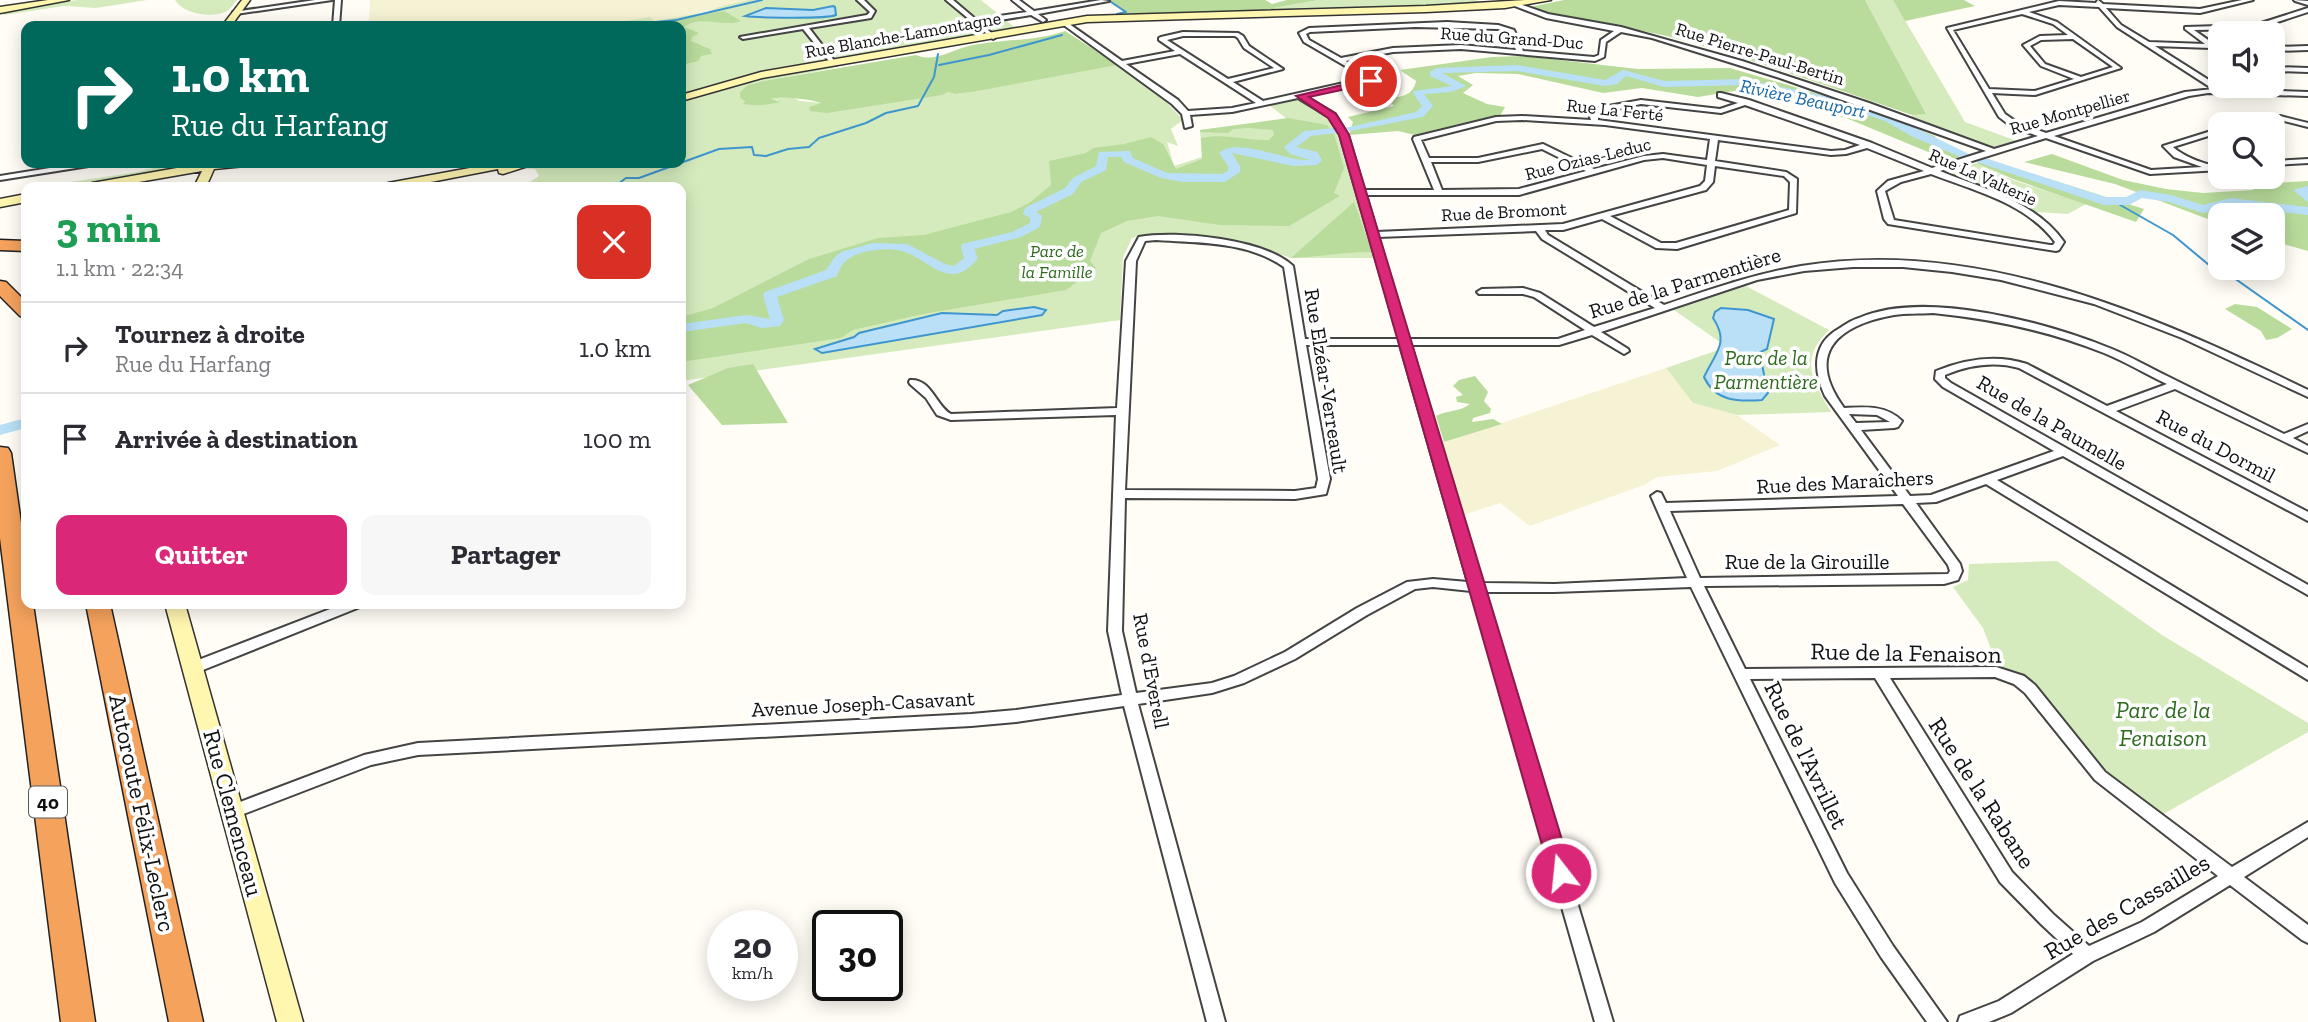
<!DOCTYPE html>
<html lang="fr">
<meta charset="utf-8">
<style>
:root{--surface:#fff;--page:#f7f7f7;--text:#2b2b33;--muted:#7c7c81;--line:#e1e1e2;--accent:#db2777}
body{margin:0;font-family:"Zilla Slab",serif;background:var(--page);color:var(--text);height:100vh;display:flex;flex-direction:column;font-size:26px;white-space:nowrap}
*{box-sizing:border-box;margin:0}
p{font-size:23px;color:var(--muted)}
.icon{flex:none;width:38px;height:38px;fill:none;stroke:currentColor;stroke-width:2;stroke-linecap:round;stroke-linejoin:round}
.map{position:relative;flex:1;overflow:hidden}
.sheet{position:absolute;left:21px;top:182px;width:665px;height:427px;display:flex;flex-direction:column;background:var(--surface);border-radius:14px;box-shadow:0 4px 18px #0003}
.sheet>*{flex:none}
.hud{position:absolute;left:21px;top:21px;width:665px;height:147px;border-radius:14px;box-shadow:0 4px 18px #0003;background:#00695c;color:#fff;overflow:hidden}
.controls{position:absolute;left:2208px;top:21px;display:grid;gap:14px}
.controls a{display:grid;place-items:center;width:77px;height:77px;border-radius:14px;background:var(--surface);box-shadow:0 4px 18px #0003;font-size:35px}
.speed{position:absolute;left:707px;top:910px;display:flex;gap:14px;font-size:35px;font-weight:700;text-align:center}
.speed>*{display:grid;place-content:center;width:91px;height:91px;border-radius:50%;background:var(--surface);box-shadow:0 4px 18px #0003;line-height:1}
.speed small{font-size:18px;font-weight:400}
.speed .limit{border:4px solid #111;border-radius:10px;background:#fff;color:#111}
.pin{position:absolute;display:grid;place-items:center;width:60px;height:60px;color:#fff;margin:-30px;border:4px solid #fff;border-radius:50%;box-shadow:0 2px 7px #0007}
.me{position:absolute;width:77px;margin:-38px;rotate:344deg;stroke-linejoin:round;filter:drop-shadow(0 0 5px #0008)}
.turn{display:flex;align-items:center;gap:24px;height:147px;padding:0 35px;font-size:32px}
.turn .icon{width:91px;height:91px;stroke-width:2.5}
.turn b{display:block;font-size:49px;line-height:60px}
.round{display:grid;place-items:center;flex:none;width:74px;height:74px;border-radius:14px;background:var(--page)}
.head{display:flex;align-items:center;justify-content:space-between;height:119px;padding:0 35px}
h1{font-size:42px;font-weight:800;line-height:52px;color:#1e9e55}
.action{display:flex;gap:14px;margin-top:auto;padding:14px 35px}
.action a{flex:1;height:80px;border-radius:14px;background:var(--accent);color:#fff;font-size:28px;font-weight:800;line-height:80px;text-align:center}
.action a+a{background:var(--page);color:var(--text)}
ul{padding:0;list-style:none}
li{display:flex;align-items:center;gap:21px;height:91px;padding:0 35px;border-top:2px solid var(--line)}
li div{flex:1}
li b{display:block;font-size:26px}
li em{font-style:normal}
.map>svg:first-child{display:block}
</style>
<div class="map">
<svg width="2308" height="1022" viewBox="0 0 2308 1022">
<rect width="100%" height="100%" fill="#fffdf5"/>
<!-- farmland -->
<g fill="#f6f3d4">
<path d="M370,0H748L686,16L654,21L650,17L595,26H369Z"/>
<path d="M1666,368L1693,403L1737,415L1780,445L1717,471L1657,477L1644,485L1530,526L1500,503L1463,515L1442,443Z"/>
</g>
<!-- green -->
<g fill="#d5ebbd">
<path d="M77,0H147L96,8L64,6L4,15L2,12Z"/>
<path d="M175,0H237C233,4 230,10 225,12C211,18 183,14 175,0Z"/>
<path d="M748,0H981L1018,30L834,64L835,68L753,83L740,92L746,101L743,102L779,101L770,99L792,97L800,101L822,103L809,107L941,95L948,92L956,94L1118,65L1157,92L1183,120L1171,129L1178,146L1167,142L1174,166L1202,157L1200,130L1287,119L1269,105L1302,100L1333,121L1375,258H1291L1254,245L1145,234L1132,238L1123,257L1120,320L681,381V187L508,186L530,182L539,176L535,169L513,168L531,163H681V26H595L650,17L654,21L707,12L718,7Z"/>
<path d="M1318,0H1476L1484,4L1050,22L1088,17L1353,9L1280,11L1274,8Z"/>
<path d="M1865,0H1893L1965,122L2017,141L1988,148L1912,118V115L1925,113Z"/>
<path d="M173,163H189L177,170L78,187H37L138,172Z"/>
<path d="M1976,163L2013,180L2086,204L2068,214L2036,212L1948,173Z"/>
<path d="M1746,286L1829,330C1798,360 1813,381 1831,412L1737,415L1693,403L1666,368L1727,347L1674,310Z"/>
<path d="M2057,561L2162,635L2308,723V732L2160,816L2103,772L2034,686L1998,667L1983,628L1953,587L1968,580L1969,564Z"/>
</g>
<!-- forest -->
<g fill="#b9dc9c">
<path d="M1107,0H1265L1272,4L1287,0H1318L1274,8L1280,11L1363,7L1362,8L1128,15Z"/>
<path d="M1564,0H1865L1926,114L1912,115C1836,89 1760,62 1682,40C1632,26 1579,23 1530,7Z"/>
<path d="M1893,0H1964L1975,6L1905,21Z"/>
<path d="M724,11L741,21C722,28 701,14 684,27L699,33L692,37L691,41L710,49L712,54L701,56L698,61L681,65V26L648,24Z"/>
<path d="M1065,31L1118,65L977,91L955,94L948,92L942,95L827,113L810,111L809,107L821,103C810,99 783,96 771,99L780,102C768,105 755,106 743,104L745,101L740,98V92L748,85L763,81L916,55C933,62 946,53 962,48C995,38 1032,43 1065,31Z"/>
<path d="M1524,56L1638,69L1730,68L1856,105L1935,136L1936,143L1963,155L1950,161L1846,118L1746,89L1698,97L1642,88L1603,93L1518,74L1476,73L1458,76L1473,85L1463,93L1487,104L1505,107L1500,116L1467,122L1415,135L1398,131L1349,135L1353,122L1348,117L1394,106L1387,98C1401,97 1413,96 1416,81L1400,70L1492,57Z"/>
<path d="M1288,118L1327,125L1334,134L1344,168L1334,193L1340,196L1289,226L1220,225L1158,216L1127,221L1101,233L1090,261L1096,268L1066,290L923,314L853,330L841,338L681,362V317L713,308L809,259L878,238L924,235L1011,212L1029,203L1051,185L1049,161L1086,153L1093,148L1124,144L1151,137L1163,144L1176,169L1202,159L1201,138C1225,133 1246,141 1269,140L1274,135L1273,130L1249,128L1233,129L1228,133L1200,132V130Z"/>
<path d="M2052,154L2123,180L2166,189L2203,193L2253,190L2258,184L2308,181V251L2273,241V215H2221V224L2115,184L2024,162Z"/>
<path d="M1989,160L2144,209L2136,222L2013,179L1976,163Z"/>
<path d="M1354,202L1372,252C1344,252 1318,257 1291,258Z"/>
<path d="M2235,304L2257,307L2292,329L2277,338L2266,340L2261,331L2225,309Z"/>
<path d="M753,364L788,423L722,425L688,385L728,368Z"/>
<path d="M1475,376L1488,392L1484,401L1491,409L1490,413L1473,418L1472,422L1493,419L1502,424L1444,442L1436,416C1447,410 1460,412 1470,404L1457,402L1456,397L1463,395L1453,386L1459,380Z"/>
</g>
<!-- water -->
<g fill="#b9e0f7" stroke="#3f96cf" stroke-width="2">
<path d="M833,6L835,7L836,15C828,19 758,18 745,16L766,8L813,10Z"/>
<path d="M1034,307L1046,310L1042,315L822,353L815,349L854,337L859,333L942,313L997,315L1003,311Z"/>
<path d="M1721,308L1748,310L1774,319L1767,349L1756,354L1761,360L1768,393L1762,400C1737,402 1715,401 1704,377C1715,353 1730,343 1713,318L1715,312Z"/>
</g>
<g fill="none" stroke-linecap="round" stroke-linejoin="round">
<!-- stream -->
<g stroke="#3f96cf" stroke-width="2">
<path d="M1108,0L1126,12L1117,14"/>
<path d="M618,26L676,20L762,0"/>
<path d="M939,65L989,55L1062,35"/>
<path d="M614,187L626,178H639L719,149L752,147L754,155L766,156L788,149L809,147L819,138L866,123L886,113L918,106L934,77L938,54"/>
<path d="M2115,202L2173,235L2209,265L2227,273L2308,330"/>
</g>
<!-- river -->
<g fill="#b9e0f7" fill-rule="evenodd">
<path d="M1517,65L1605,80L1623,70L1665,81L1743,79L1844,100L1893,117L1971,155L1961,157L1913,137L1885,121L1841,106L1743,85L1664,87L1626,76L1617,84L1605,86L1517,71L1442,73L1466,86L1451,92L1424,94L1433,106L1423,117L1350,131L1345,128L1416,112L1422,106L1413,93L1414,91L1452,86L1430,76V72L1437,68Z"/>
<path d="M1333,128L1337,129V133L1311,136L1296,147L1317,152L1322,160L1317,165L1293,166L1232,153L1240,166V172L1225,182H1183L1161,178L1124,162L1121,157H1108L1106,170L1081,182L1073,194L1036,212L1042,216L1040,227L1021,237L974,249L978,258C950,294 930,259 902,251C887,247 856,250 845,262C841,265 839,271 837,276L777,297L784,320L780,326L761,328L746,323L681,332V324L747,315L770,319L763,295L765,292L826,270L834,258L841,252L873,243L907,244L945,264L954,266L964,258L961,247L962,244L1012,232L1030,223V218L1023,214L1025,208L1065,188L1073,178L1096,166L1099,152L1130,151L1133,158L1167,173L1222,174L1228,171V166L1219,153C1238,136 1285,162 1310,160L1290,154L1284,147L1304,131Z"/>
<path d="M1977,158H1985L2105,197H2126L2140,190L2171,195L2203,205L2231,198L2308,207V215L2231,206L2203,213L2169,202L2142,198L2129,205H2104L1977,162Z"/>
<path d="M2308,186V202L2293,190Z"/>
<path d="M26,418V428L0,435V425Z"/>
</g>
<!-- street casing -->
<g stroke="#444" stroke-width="4">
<g id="street">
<path d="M315,0H332L236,14L233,12Z"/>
<path d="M335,0H341L339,26H333Z"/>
<path d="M857,0H864L875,11L871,18L809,28L836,63V65H832L803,29L743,39L740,37L867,15L870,12Z"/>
<path d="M946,0H953L979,22L986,18L1027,12L1012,0H1019L1034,11L1101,0L1109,1L1038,14L1046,20L1043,22L1031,15L988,22L982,25L995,36V38L993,39Z"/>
<path d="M2098,0L2103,4L2200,9L2242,0H2253L2200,13L2106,8L2121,25L2149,42L2205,44L2185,29V27L2255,25L2308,8V12L2256,29L2194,30L2221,49V54L2211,48L2155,46L2223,89L2308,92V96L2208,93L2189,96L2054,136L2151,170L2202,167L2174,157L2163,146L2221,128V132L2173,147C2183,156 2206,166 2221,166V170L2150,174L2046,138L1940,171C1984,189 2035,201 2064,242L2059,250L2056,251L1888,224L1884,219L1877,191L1888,181L1924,171L1867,148L1846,154L1831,155L1718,140L1715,161L1786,172L1797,179L1796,213L1677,249L1656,248L1602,219L1563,230H1545L1548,235L1664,305C1709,290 1754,274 1801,266C1978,237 2153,315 2308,390V397L2182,338L2094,304L2001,280L1952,272L1903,267H1853L1804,271L1757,280L1601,332L1628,349L1629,351L1624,354L1592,335L1559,345H1411L1482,583L1554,584L1687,578L1651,496L1657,492L1661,493L1666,503L1898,496L1825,396C1813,370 1812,343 1840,328C1846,324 1852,320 1859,318C1925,289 2048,323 2112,349C2132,357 2150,368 2169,377C2207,396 2246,415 2284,434L2308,424V431L2293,438L2308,446V453L2175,389L2116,411L2308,512V521L2019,368C1994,361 1969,365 1945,375V378L1951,383L2308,585V595L2063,456L1997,480L2308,668V680L1986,484L1936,502L1916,503L1960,564L1962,571L1958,580L1944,584L1704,586L1745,669L1996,667L2024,676L2035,685L2105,772L2232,867L2308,822V837L2244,877L2308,925V943L2302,940L2230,885L2154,932L2093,961L2011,1013L1989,1022H1958L1960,1016L1999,1001L2073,954L2041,924L2000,882L1875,678L1750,679L1847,873L1893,946L1947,1022H1927L1881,957L1835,883L1691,587L1554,592H1484L1613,1022H1595L1471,591L1433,587L1415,589L1367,615L1295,659L1244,683L1212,693L1138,704L1225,1022H1207L1124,706L1016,722L971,726L418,755L371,765L233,818L227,817L225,812L227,807L364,755L418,743L971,714L1016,710L1122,695L1108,631L1116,415L951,420L937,415L926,398L910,384L909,382L910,380C931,378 936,406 951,414L1117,408L1126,261L1139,237C1176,230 1265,239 1293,266L1305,339H1399L1340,135L1329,117L1298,98L1232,112L1190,115L1192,126L1185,128L1182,114L1172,104L1061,23V21H1065L1122,61L1175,51L1159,40V38L1161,37L1183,32L1238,33L1243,36L1249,46L1283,69L1233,82L1263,101L1366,78L1304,42L1299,33L1309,28L1447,22L1498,25L1514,30L1523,51L1594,57L1599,55L1601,40L1614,31L1546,18L1512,5L1514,2L1548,14L1621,27L1742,61L1869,103L1994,149L2038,136L2012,127L1999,117L1947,28L2059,1L2096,3ZM2059,5L2099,7L2117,27L2213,89L2185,92L2046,133L2018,123L2005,114L1992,93L2035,95L2121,68L2057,22L2029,12ZM2022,14L2053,24L2068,35L2040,36L2023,45L2041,66L2074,79L2035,91L1989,89L1953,30ZM1415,27L1498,29L1509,32L1516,50L1461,45L1393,48L1341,58L1309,40L1306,34L1310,32ZM1621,32L1652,38L1780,78L1986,151L1932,168L1872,143L1749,100L1721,93H1718V97L1738,103L1720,109L1641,100L1592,109L1589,114L1591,120L1522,116L1496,117L1414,137L1413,139L1434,190H1364L1348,135L1335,114L1305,96L1376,79L1346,61L1393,52L1461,49L1595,61L1604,57L1606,42ZM1183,36H1235L1238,38L1244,48L1274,68L1228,79L1167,40ZM2073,39L2113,67L2081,77L2045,64L2030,46L2041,40ZM1180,54L1256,103L1232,108L1188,111L1178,100L1126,64ZM1641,104L1721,113L1745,105L1860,145L1845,150L1831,151L1598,120V113ZM1522,120L1605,125L1710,139L1707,160L1663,154L1644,156L1594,169L1543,144L1478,158H1429L1421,140L1496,121ZM1542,149L1586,171L1519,189L1442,190L1431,162H1478ZM1663,158L1707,165L1705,181L1700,186L1563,224L1377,232L1366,195H1519L1644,160ZM1715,166L1784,176L1790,182L1789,210L1676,243H1661L1610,216L1706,190L1713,182ZM1931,174C1975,191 2026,203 2055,242L2053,245H2050L1894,220L1885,191L1901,182ZM1536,231L1542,239L1655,308L1594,327L1540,293L1523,288L1482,289L1477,292L1479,294H1523L1534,297L1585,330L1558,339H1409L1378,237ZM1156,240C1199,243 1247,241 1284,267L1318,479L1316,488L1295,491L1125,490L1136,261L1145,241ZM1933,313C1992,319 2049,331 2104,353C2126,362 2146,374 2167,384L2107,406L2027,364C1996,354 1966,359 1936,371L1935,379L1943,387L2054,451L1931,495L1910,496L1861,430L1894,428L1898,427L1902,421C1886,405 1865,407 1844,408C1804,353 1838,325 1894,315C1906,313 1920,314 1933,313ZM1306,345H1400L1468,582L1433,579L1407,582L1357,608L1285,652L1234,676L1212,683L1136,693L1122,631L1125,498L1295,499L1326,494L1330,479ZM1849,414L1877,415L1890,422L1856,423ZM1903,504L1948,565L1950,571L1948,574L1700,578L1670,511ZM1995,677L2014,684L2025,693L2095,780L2218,876L2142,922L2089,946L2053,914L2012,872L1890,678Z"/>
<path d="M2294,0L2308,1V5L2295,1Z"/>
<path d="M2308,46V50L2273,51V47Z"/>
<path d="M2273,67L2308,68V72L2273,71Z"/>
<path d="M2280,116L2308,123V127L2280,120L2255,124H2238Z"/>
<path d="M2308,159V163L2273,165V161Z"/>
<path d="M81,163H99L95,165L0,180V176Z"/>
<path d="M343,604H362L360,607L198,672H188L186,668L188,664Z"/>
</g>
</g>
<!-- secondary casing -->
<g stroke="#333" stroke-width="3">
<g id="secondary">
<path d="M48,0H69L0,13V7Z"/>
<path d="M242,0H250L231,26H222Z"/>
<path d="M1525,0H1551L1505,8L1426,12L1087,22L762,78L681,101V95L761,72L1087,16L1426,6Z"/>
<path d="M205,163H251L245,166L214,169L206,187H194L202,171L110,187H86L92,183Z"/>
<path d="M497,163H537L503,174L499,173L498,169L405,187H382L388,183Z"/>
<path d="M26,194V202L0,207V199Z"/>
<path d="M165,604H185L303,1022H277Z"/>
</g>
</g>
<!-- highway casing -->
<g stroke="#222" stroke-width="3">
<g id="highway">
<path d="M0,240L26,241V251L0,250Z"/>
<path d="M0,281L6,282L26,302V317L20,316L0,296Z"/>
<path d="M0,447L8,448L11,453L26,558V604H33L95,1022H61L0,538Z"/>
<path d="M86,604H110L203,1022H169Z"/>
</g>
</g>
<!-- street -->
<use href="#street" fill="#fff" fill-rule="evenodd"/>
<!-- secondary -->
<use href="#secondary" fill="#fff6b0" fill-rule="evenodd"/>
<!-- highway -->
<use href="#highway" fill="#f5a25d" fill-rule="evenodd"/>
</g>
<!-- route -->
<path fill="#db2777" stroke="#8e194d" stroke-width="2" d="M1371,78L1374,79V83L1309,97L1336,114L1349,135L1572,873L1569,880L1561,882L1553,880L1550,873L1339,135L1328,118L1296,96Z"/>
<g text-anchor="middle" stroke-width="7" stroke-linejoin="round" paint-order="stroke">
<!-- far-street labels -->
<g font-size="18" fill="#111" stroke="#fff">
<text transform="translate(903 35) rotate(-10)" y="6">Rue Blanche-Lamontagne</text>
<text transform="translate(1512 38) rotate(4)" y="6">Rue du Grand-Duc</text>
<text transform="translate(1760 54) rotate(17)" y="6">Rue Pierre-Paul-Bertin</text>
<text transform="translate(1615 110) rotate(6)" y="6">Rue La Ferté</text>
<text transform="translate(2070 112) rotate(-16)" y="6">Rue Montpellier</text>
<text transform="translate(1588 159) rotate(-14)" y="6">Rue Ozias-Leduc</text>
<text transform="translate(1983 177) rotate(24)" y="6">Rue La Valterie</text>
<text transform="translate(1504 212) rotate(-3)" y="6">Rue de Bromont</text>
</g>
<!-- far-park labels -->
<g font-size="18" font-style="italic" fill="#2f6b1f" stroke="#fff">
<text x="1057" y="257">Parc de<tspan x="1057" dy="21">la Famille</tspan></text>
</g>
<!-- far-water labels -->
<g font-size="19" font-style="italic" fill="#1768a6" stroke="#fff">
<text transform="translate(1803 98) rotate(12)" y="7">Rivière Beauport</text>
</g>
<!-- shield labels -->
<rect fill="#fff" stroke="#585858" stroke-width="2" x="29" y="786.5" width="38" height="31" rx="5"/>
<g font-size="19" font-weight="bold" fill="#111">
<text x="48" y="809">40</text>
</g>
<!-- street labels -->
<g font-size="21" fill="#111" stroke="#fff">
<text transform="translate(1685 283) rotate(-17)" y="7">Rue de la Parmentière</text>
<text transform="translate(1326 381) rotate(81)" y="7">Rue Elzéar-Verreault</text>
<text transform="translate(2052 423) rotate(30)" y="7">Rue de la Paumelle</text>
<text transform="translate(2216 446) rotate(28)" y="7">Rue du Dormil</text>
<text transform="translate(1845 482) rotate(-3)" y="7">Rue des Maraîchers</text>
<text x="1807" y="569">Rue de la Girouille</text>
<text transform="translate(1151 671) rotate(79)" y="7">Rue d'Everell</text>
<text transform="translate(863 704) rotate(-3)" y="7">Avenue Joseph-Casavant</text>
</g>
<!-- park labels -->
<g font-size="21" font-style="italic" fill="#2f6b1f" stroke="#fff">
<text x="1766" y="365">Parc de la<tspan x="1766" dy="24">Parmentière</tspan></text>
</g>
<!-- near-street labels -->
<g font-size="24" fill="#111" stroke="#fff">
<text transform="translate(1906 653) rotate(1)" y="8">Rue de la Fenaison</text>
<text transform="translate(1806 755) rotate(64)" y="8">Rue de l'Avrillet</text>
<text transform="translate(1982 793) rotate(57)" y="8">Rue de la Rabane</text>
<text transform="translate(142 813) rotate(78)" y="8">Autoroute Félix-Leclerc</text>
<text transform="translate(233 813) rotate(75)" y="8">Rue Clemenceau</text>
<text transform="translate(2127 907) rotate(-30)" y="8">Rue des Cassailles</text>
</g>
<!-- near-park labels -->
<g font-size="24" font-style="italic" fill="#2f6b1f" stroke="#fff">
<text x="2163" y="718">Parc de la<tspan x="2163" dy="28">Fenaison</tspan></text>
</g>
</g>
</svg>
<div class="controls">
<a><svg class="icon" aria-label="sound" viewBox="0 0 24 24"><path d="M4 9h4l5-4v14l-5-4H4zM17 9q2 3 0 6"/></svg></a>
<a><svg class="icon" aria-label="search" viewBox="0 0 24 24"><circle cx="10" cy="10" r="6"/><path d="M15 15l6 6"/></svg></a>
<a><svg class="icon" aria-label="layers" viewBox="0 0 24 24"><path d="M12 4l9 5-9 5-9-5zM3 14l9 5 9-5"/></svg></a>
</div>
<div class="speed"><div>20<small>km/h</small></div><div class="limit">30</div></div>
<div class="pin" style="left:1371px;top:81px;background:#d93025"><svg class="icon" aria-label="arrive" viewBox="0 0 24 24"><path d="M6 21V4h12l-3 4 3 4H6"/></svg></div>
<svg class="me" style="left:1561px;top:873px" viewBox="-20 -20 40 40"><circle r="17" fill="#db2777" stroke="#fff" stroke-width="3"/><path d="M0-11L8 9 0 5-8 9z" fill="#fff"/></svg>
<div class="hud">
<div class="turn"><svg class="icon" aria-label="right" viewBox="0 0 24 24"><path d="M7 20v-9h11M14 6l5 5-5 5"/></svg><div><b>1.0 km</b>Rue du Harfang</div></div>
</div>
<section class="sheet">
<div class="head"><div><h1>3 min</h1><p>1.1 km · 22:34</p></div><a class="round" style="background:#d93025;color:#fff"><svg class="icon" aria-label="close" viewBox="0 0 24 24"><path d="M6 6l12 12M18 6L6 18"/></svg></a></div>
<ul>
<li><svg class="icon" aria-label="right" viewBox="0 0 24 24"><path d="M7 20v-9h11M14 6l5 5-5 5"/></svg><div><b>Tournez à droite</b><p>Rue du Harfang</p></div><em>1.0 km</em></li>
<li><svg class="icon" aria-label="arrive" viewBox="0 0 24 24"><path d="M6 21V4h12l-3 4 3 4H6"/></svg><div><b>Arrivée à destination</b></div><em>100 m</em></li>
</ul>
<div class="action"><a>Quitter</a><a>Partager</a></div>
</section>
</div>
